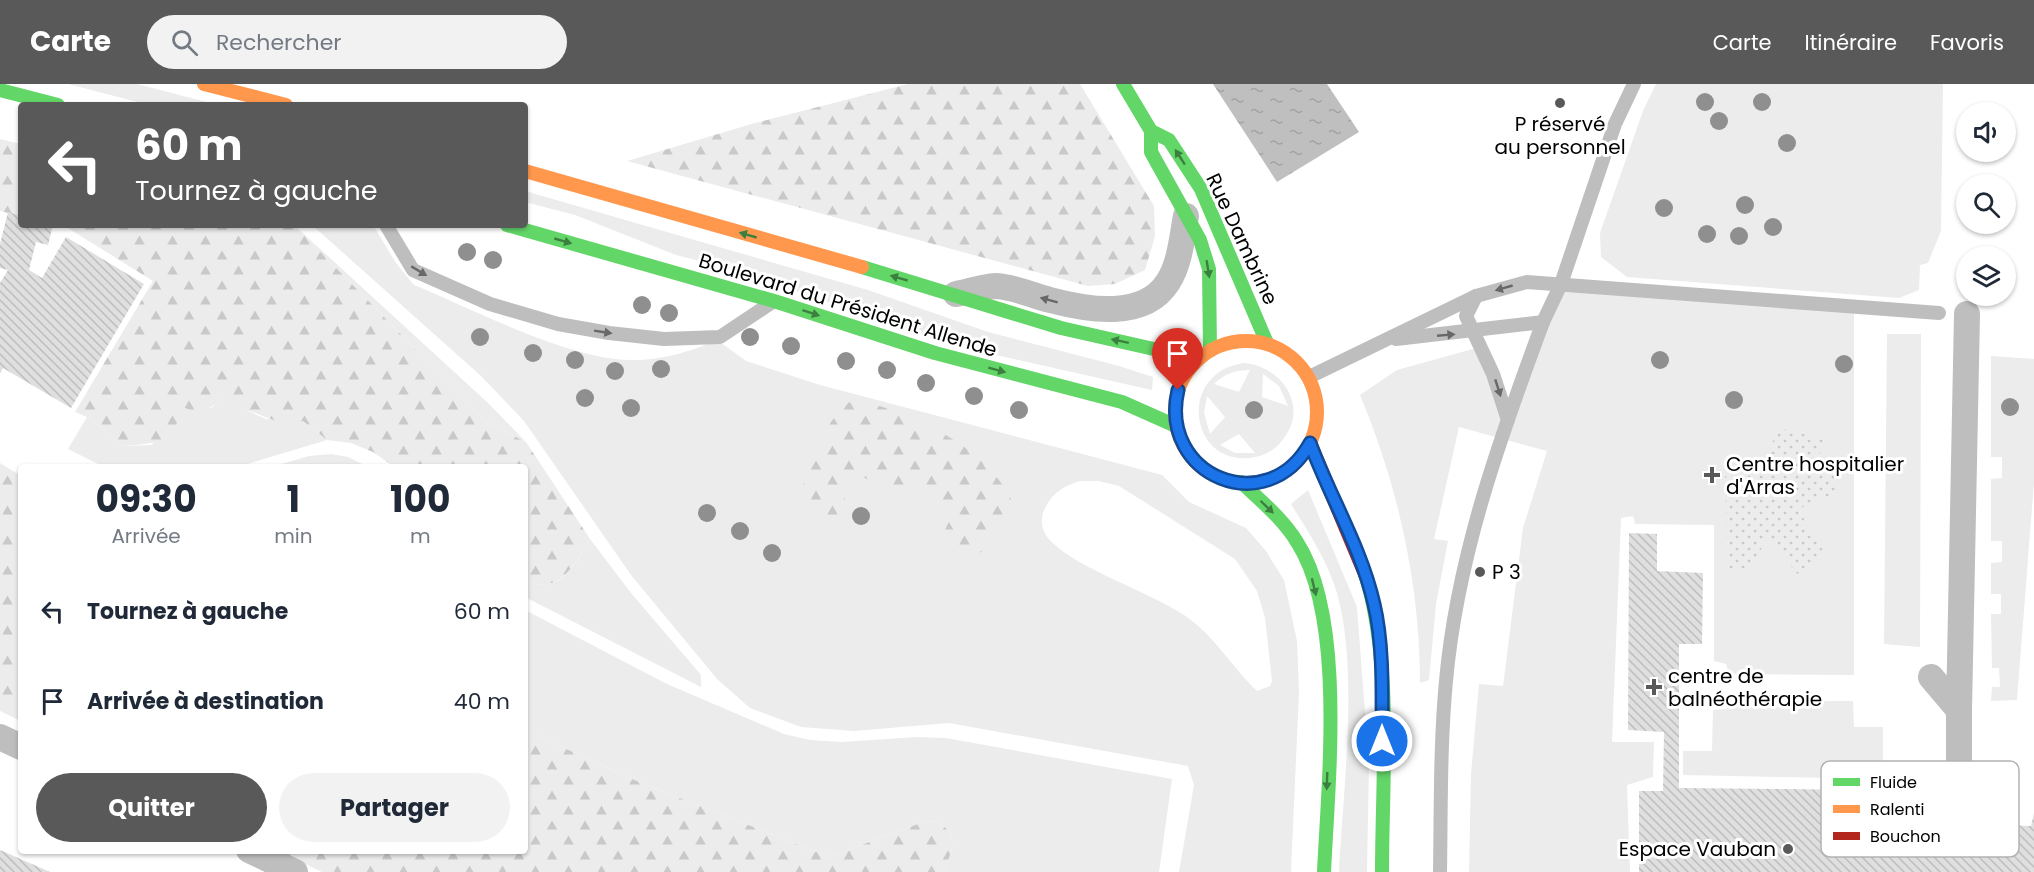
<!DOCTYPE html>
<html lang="fr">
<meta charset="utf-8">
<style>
:root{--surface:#fff;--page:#f2f2f3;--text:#1f2937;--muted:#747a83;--accent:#595959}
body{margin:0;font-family:Poppins,sans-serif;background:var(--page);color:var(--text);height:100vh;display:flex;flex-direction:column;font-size:22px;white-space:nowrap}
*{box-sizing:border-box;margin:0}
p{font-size:20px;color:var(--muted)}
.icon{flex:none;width:33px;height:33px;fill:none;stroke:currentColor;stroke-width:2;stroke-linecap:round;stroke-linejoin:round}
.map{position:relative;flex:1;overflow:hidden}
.panel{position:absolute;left:18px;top:380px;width:510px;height:390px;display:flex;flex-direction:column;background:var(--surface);border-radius:6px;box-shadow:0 2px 4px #0004}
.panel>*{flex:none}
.banner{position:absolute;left:18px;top:18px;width:510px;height:126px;border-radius:6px;box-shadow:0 2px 4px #0004;background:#595959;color:#fff;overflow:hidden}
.controls{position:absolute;left:1956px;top:18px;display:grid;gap:12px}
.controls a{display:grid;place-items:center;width:60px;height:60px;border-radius:50%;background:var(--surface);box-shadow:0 2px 4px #0004;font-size:30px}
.pin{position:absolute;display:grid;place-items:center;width:51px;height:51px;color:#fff;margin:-62px -26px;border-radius:50% 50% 50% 0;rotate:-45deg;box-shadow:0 0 6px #0007}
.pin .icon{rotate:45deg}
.me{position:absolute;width:66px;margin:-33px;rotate:0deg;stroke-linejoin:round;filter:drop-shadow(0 0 4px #0008)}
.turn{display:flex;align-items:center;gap:21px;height:126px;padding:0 18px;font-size:27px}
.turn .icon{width:78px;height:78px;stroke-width:2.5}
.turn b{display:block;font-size:42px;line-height:51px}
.eta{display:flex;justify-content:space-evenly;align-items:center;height:102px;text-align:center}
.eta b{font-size:36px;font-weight:700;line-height:42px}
.button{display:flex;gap:12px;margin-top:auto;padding:12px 18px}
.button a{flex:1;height:69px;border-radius:36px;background:var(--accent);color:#fff;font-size:24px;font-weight:700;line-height:69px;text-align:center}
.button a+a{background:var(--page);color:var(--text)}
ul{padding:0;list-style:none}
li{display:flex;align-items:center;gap:18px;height:90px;padding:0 18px}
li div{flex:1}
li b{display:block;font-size:22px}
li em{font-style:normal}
header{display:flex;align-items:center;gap:36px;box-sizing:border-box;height:84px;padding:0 30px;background:var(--accent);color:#fff}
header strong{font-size:28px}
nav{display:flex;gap:33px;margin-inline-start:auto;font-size:21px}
.search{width:420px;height:54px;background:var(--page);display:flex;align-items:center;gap:15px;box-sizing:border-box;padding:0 21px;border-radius:33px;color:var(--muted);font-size:22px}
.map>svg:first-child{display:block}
</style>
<header>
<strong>Carte</strong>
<div class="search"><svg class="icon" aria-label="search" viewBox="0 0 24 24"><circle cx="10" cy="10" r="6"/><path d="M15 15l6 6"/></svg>Rechercher</div>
<nav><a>Carte</a><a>Itinéraire</a><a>Favoris</a></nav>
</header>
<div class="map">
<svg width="2034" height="788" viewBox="0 0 2034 788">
<defs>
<pattern id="forest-firs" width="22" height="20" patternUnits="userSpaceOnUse" patternTransform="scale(1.5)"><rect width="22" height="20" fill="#ececec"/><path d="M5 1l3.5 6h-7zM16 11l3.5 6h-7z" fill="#c9c9c9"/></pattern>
<pattern id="park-dots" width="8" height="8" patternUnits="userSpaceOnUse" patternTransform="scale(1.5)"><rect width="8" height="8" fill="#ececec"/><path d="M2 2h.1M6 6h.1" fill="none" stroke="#c9c9c9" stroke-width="1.8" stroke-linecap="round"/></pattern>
<pattern id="water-ripples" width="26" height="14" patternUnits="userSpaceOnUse" patternTransform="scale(1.5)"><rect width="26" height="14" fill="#bfbfbf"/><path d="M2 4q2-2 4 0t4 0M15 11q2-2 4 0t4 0" fill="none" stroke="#a2a2a2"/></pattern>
<pattern id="building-back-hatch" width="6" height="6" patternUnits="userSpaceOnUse" patternTransform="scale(1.5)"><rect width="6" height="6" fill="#dfdfdf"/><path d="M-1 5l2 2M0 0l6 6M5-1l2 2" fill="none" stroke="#bebebe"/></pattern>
</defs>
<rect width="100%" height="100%" fill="#fff"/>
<!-- grass -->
<g fill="#ececec" fill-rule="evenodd">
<path d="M68,0H137L218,21H149Z"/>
<path d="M1656,0H1943L1941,147L1928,179L1920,181L1919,206L1899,214L1627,193L1601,173L1600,149L1643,27Z"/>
<path d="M525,107L868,206L988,248L1119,282L1153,293L1152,306L955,262L734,186L676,171L575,131L525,118Z"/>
<path d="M294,141L487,318L526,358L488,339Z"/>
<path d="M312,141H373L396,179L414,201C473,225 571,277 633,276C663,276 690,268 717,256L746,277L820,301L1162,391L1189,418L1246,444L1266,467L1284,496L1297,557L1299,608L1291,788H1179L1194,701L1188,682L949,639L854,647L801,643L750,624L717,595L631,491L524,337L481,292ZM1080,397H1099L1119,402L1235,475L1257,507L1265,534L1272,597L1270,602L1257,607C1232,583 1213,550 1184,531C1148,507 1072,483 1048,454C1041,446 1040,433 1045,424C1053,408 1064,402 1080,397Z"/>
<path d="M1561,200L1854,222V591L1729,590L1726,580L1714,577V441L1635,440L1633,432L1621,434L1612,658H1654L1653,693L1627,701L1630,788H1469L1471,690L1479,600L1503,602L1523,444L1547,367L1459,343L1434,455L1448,457L1436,520L1429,596L1420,599C1420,500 1398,402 1360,311L1397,286L1480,263L1508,335Z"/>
<path d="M1887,250H1921L1920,563L1884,560Z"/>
<path d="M1991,272L2034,275V398L2017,616L1991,617L1992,603H2000L1999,584H1992L1991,530H2001V510H1991V479L2002,478V457H1991V395L2002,394V373H1991Z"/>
<path d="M1244,279C1281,282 1309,321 1284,354C1276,366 1264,373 1249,374C1188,379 1178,288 1244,279ZM1250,286L1239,308L1214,300C1224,290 1235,286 1250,286ZM1263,290L1279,302L1288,322L1262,313ZM1207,312L1225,333L1210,350L1204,329ZM1239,350L1255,369H1235L1220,361Z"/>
<path d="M221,315L266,335L303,337L327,356L241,382H102L68,365L87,333L124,362L152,361L176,317L211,324Z"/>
<path d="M331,370L348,373L366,382H275L309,372Z"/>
<path d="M1308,406L1357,523L1369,681L1367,788H1339C1343,705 1359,588 1337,509C1327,476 1309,449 1291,420Z"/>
<path d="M590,455L631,509L701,591V603L525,513V496C560,513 576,479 590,455Z"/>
<path d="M525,526L667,600L784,650L810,656L841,658L917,653L946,654L1172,695L1159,788H943C954,764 961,745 929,736L829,773L632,695L525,646Z"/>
<path d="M1728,617H1853L1854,643H1883V695L1683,691V667H1712L1713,626L1726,625Z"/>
</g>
<!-- forest -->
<g fill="url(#forest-firs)">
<path d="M908,0H1080L1154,122L1155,152L1145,186L1115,200L1088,202L627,77L755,39Z"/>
<path d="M0,55L21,60V132L0,127Z"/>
<path d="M63,141H294L488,339L526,358L590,455C576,479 559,513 525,496V382H393L373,368L351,359L327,356L303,337C270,345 257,321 230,326L221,315C204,331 194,331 176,318C185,360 155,359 124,362L87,333L75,328L153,197Z"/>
<path d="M855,314C913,332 982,358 1011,415L986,466L967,474L951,464L944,448L952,431L926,403H883L857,390L845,398V419L848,430L838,436H823L802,404C815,369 824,335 855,314Z"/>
<path d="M0,379L21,392V637L0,627Z"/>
<path d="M525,646L632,695L829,773L929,736C961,745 954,764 943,788H322L277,767L525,766Z"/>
</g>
<!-- park -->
<path fill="url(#park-dots)" d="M1782,345L1824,355L1815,389L1835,385L1839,408L1798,425L1826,471L1799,492L1768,453L1750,484H1727L1725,375L1762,372Z"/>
<!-- water -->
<path fill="url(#water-ripples)" d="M1213,0H1327L1359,48L1277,98Z"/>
<!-- building -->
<g fill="url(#building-back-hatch)">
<path d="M8,128L21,132V141H53L48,161L36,158L29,186L42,194L66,153L144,200L71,324L3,284L0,289V199L8,186L0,184V160Z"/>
<path d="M1629,449L1657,450V487L1703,489L1702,560H1679V704L1883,706L1882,709H1919L1920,742H1939L1940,739L2031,742L2034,729V788H1639V707H1663L1664,648L1628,646Z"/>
<path d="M0,766L32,780L50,788H0Z"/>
</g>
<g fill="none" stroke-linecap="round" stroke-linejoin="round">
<!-- lane -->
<g stroke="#bebebe" stroke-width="14">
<path d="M386,141L413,186L490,220L558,240L609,249L664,255L720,253L771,219"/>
<path d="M1476,212L1466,232L1493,290L1508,336"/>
<path d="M1396,255L1543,238L1561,200L1615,40L1634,0"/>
<path d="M1309,293L1476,212L1527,198L1939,229"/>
<path d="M1440,788C1441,725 1440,660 1446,597C1457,473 1500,354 1543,238"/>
</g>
<!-- street -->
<g stroke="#bebebe" stroke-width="26">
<path d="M956,210C969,208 984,202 997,202C1014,203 1034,212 1050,216C1088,226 1144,236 1168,198C1180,180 1182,153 1186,132"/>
<path d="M1931,593L1959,626"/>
<path d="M0,653L21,663"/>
<path d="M1964,739L1959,716V626L1967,230"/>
<path d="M249,766L295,788"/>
</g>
<!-- fast -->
<g stroke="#63d668" stroke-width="14">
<path d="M1123,0L1151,47V68L1200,156L1209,185L1210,266"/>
<path d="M0,6L58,21"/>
<path d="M1151,47L1169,56L1201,105L1267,259"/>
<path d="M507,141L774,217L935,269L1122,318L1176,342"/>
<path d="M862,183L1061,244L1198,275"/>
<path d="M1241,398C1261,417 1283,435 1297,458C1346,534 1328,699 1324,788"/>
<path d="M1365,490C1393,578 1382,695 1382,788"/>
</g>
<!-- slow -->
<g stroke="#ff974d" stroke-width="14">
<path d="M204,0L286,21"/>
<path d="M525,87L862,183"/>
<circle cx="1246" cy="328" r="71"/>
</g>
<!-- jam -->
<path stroke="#b3261e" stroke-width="14" d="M1310,359L1365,490"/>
</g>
<!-- trees -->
<g fill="#8f8f8f">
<circle cx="1705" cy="18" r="9"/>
<circle cx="1762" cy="18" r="9"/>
<circle cx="1719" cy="37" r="9"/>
<circle cx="1787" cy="59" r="9"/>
<circle cx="1745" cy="121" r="9"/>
<circle cx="1664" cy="124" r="9"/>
<circle cx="1773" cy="143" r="9"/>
<circle cx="1707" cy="150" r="9"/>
<circle cx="1739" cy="152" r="9"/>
<circle cx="467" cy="168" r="9"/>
<circle cx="493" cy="176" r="9"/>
<circle cx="642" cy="221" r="9"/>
<circle cx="669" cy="229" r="9"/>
<circle cx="480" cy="253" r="9"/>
<circle cx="750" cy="253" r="9"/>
<circle cx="791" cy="262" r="9"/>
<circle cx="533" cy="269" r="9"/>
<circle cx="575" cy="276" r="9"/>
<circle cx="1660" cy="276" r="9"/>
<circle cx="846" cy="277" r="9"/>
<circle cx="1844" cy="280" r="9"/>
<circle cx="661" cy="285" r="9"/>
<circle cx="887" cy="286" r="9"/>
<circle cx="615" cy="287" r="9"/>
<circle cx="926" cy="299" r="9"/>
<circle cx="974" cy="312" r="9"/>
<circle cx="585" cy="314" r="9"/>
<circle cx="1734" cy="316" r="9"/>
<circle cx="2010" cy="323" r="9"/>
<circle cx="631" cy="324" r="9"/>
<circle cx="1019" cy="326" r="9"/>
<circle cx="1254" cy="326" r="9"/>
<circle cx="707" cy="429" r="9"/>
<circle cx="861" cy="432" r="9"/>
<circle cx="740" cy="447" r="9"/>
<circle cx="772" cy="469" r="9"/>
</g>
<!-- one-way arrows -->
<defs><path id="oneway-solid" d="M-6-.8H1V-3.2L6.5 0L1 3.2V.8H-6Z" transform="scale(1.5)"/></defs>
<g fill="#3b803e">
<use href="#oneway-solid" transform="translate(1180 73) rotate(-123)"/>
<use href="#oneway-solid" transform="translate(748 151) rotate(-164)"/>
<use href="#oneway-solid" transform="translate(563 157) rotate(16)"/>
<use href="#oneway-solid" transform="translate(1208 185) rotate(81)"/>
<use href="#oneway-solid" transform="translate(899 194) rotate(-164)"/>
<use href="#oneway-solid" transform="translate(811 229) rotate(18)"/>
<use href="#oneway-solid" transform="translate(1120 257) rotate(-168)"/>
<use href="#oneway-solid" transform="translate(997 286) rotate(15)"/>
<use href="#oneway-solid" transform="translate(1267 423) rotate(44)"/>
<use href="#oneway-solid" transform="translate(1314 503) rotate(76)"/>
<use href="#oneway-solid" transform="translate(1327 697) rotate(92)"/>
</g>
<g fill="#686868">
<use href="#oneway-solid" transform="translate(419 187) rotate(31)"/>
<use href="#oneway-solid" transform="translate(1504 204) rotate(164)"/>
<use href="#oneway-solid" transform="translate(1049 216) rotate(-165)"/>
<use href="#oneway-solid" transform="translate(603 248) rotate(9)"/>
<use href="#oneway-solid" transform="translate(1446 251) rotate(-5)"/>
<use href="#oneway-solid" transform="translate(1498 304) rotate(72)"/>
</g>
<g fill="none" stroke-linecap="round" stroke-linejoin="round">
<!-- route casing -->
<g stroke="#114b97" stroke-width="15">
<path id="route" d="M1178,306C1158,392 1267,437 1310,359C1330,413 1361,463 1374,520C1384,562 1382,614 1382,657"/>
</g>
<!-- route -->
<use href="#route" stroke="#1a73e8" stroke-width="10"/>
</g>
<!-- markers -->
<g fill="#595959" stroke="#fff" stroke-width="2">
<circle cx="1560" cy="19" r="6"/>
<path d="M1709 382h6v6h6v6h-6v6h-6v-6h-6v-6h6z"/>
<circle cx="1480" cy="488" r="6"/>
<path d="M1651 594h6v6h6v6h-6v6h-6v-6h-6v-6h6z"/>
<circle cx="1788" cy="765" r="6"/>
</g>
<g text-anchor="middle" stroke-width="6" stroke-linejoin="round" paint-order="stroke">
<!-- poi labels -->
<g font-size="20" fill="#000" stroke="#fff" text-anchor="start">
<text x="1560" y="47" text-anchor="middle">P réservé<tspan x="1560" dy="23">au personnel</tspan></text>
<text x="1726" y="387">Centre hospitalier<tspan x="1726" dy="23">d'Arras</tspan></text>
<text x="1492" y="495">P 3</text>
<text x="1668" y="599">centre de<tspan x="1668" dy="23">balnéothérapie</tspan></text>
<text x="1776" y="772" text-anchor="end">Espace Vauban</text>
</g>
<!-- street labels -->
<g font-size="20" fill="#000" stroke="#fff">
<text transform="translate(1242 155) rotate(65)" y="7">Rue Dambrine</text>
<text transform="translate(848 221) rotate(17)" y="7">Boulevard du Président Allende</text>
</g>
</g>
<!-- legend -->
<rect x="1821" y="677" width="198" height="96" rx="9" fill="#fff" stroke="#b2b2b2" stroke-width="1.5"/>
<rect x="1833" y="694" width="27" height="8" fill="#63d668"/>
<rect x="1833" y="721" width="27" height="8" fill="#ff974d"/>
<rect x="1833" y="748" width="27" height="8" fill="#b3261e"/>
<g font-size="16" fill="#000">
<text x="1870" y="704">Fluide</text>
<text x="1870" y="731">Ralenti</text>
<text x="1870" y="758">Bouchon</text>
</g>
</svg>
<div class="controls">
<a><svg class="icon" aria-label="sound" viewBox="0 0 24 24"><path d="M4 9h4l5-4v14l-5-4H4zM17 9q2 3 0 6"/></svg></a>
<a><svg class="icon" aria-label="search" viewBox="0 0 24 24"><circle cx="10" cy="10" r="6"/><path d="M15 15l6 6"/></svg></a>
<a><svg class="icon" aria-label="layers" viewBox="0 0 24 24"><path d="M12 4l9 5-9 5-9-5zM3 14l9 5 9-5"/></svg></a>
</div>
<div class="pin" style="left:1178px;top:306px;background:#d93025"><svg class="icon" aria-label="arrive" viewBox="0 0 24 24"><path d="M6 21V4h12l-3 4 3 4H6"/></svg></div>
<svg class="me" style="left:1382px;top:657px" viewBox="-20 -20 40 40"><circle r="17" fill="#1a73e8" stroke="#fff" stroke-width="3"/><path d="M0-11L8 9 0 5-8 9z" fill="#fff"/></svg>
<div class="banner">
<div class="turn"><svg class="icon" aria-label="left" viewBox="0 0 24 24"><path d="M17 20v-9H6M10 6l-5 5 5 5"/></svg><div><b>60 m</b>Tournez à gauche</div></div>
</div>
<section class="panel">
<div class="eta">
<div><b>09:30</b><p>Arrivée</p></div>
<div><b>1</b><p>min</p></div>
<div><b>100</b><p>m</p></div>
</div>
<ul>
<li><svg class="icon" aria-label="left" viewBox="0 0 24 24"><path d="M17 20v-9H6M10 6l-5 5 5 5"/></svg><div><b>Tournez à gauche</b></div><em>60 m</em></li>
<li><svg class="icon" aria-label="arrive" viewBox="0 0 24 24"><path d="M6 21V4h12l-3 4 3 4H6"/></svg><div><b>Arrivée à destination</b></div><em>40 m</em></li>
</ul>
<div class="button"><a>Quitter</a><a>Partager</a></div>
</section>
</div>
